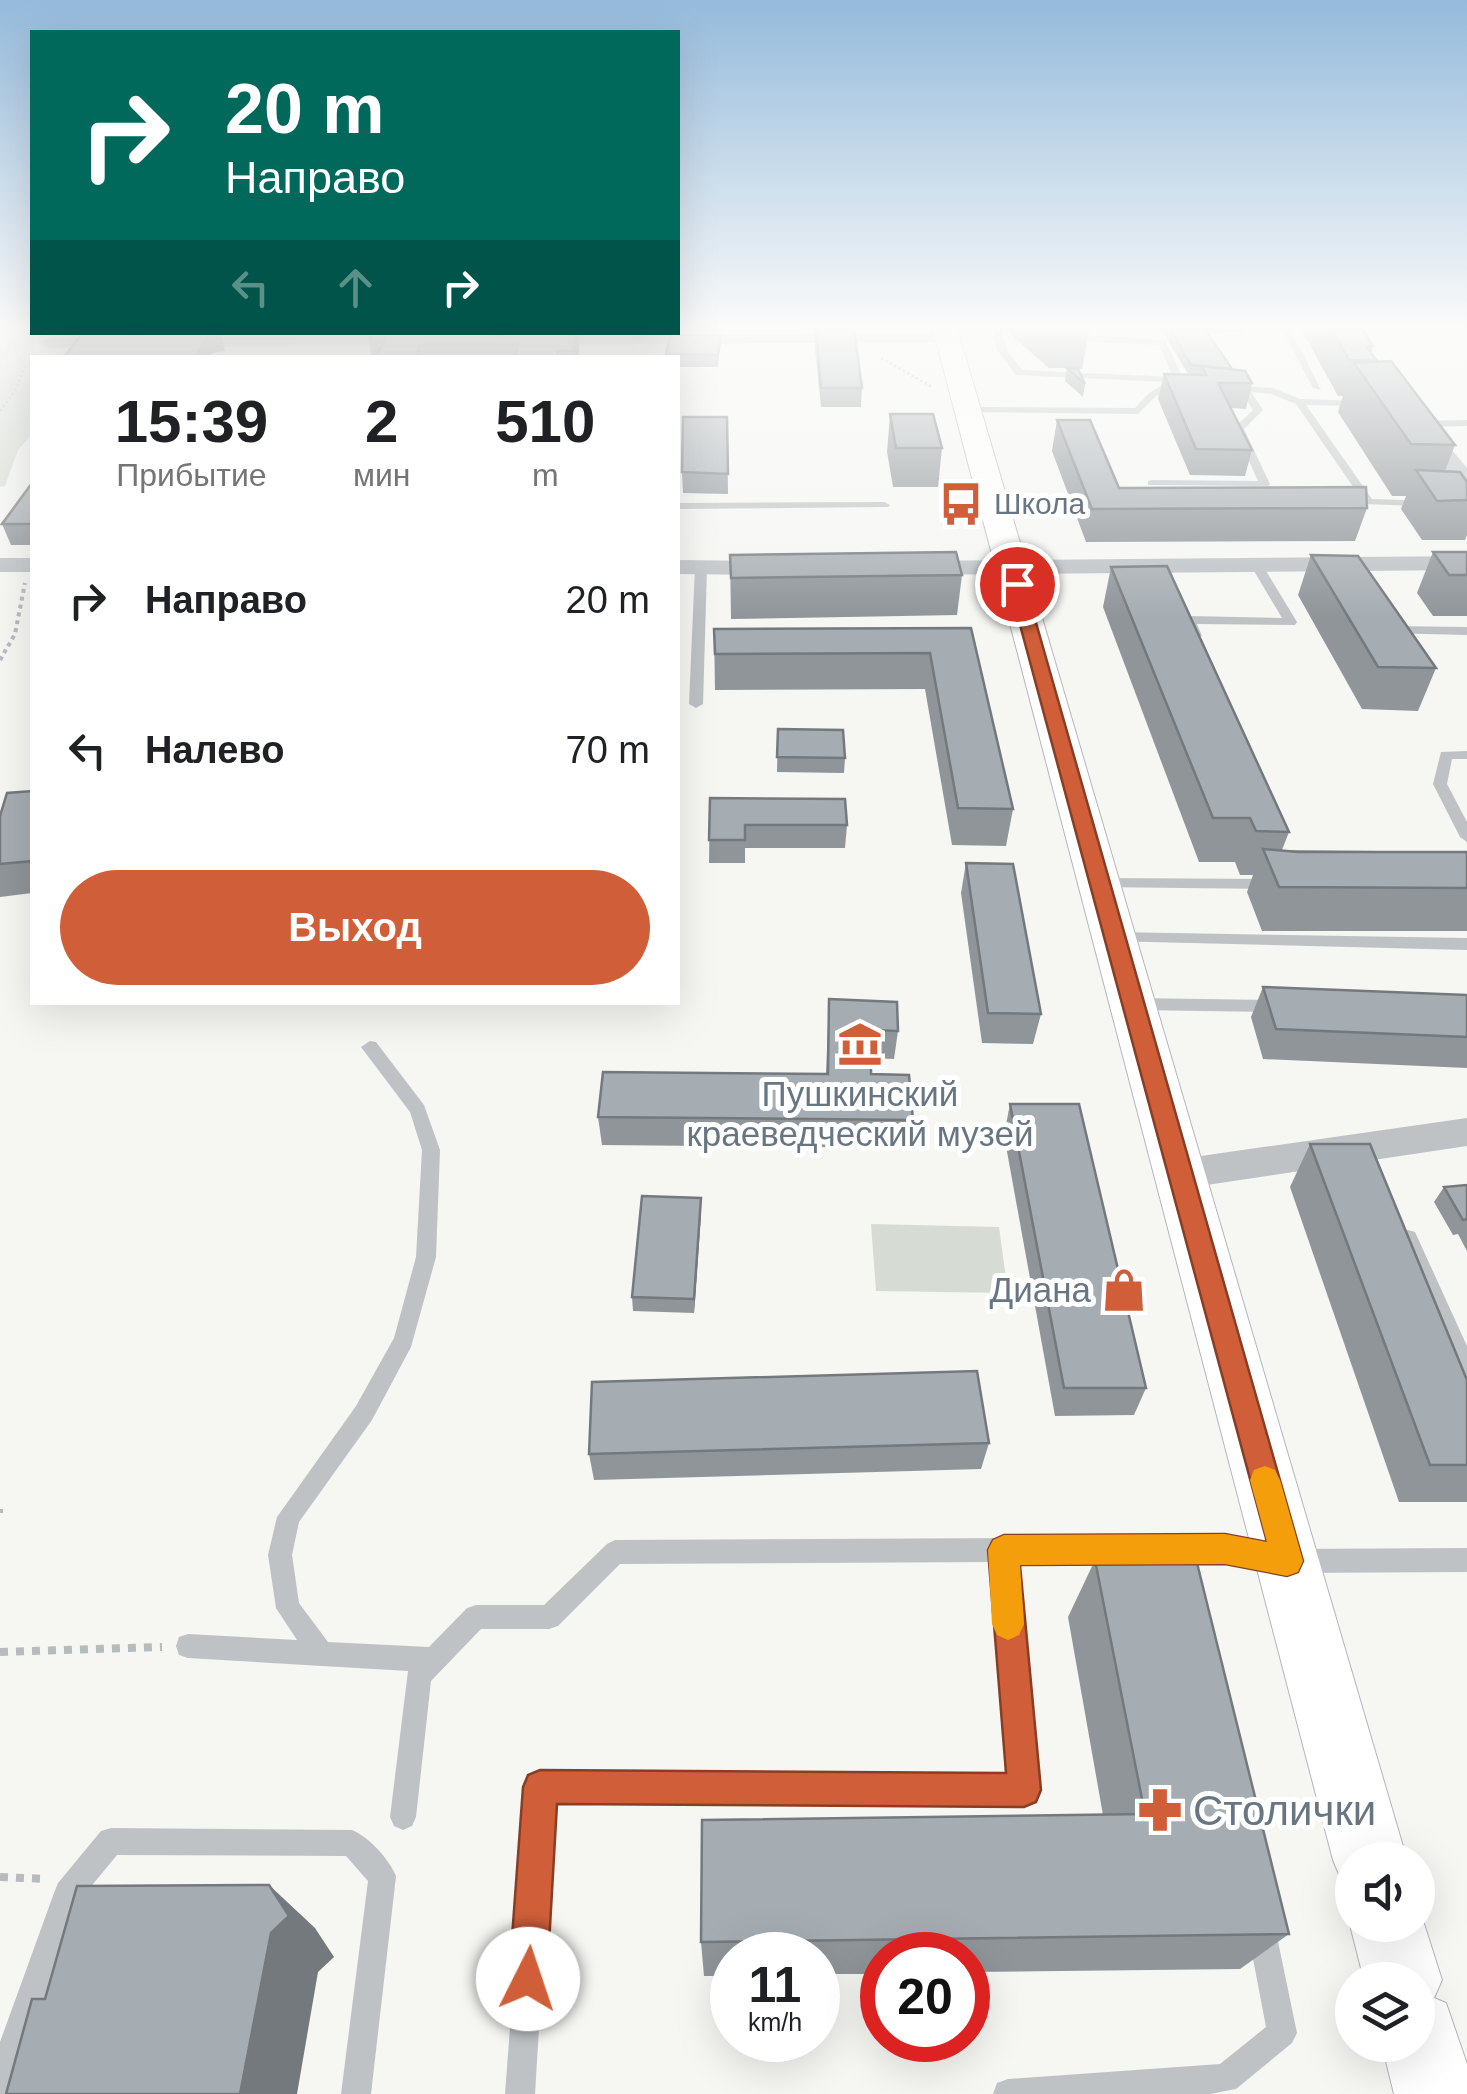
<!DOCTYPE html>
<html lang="ru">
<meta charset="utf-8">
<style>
:root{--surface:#fff;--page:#f2f2f2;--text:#202124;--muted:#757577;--accent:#d05f39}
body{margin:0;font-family:Arial,sans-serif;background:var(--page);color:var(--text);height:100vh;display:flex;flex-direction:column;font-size:38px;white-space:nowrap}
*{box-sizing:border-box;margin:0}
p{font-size:32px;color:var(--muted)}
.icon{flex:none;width:55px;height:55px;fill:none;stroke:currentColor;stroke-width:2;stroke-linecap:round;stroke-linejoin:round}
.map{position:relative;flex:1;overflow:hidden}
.sheet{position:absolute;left:30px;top:355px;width:650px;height:650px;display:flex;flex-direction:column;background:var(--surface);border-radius:0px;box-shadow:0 10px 40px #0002}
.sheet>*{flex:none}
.banner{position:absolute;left:30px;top:30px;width:650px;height:305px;border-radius:0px;box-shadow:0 10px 40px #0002;background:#00695c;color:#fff;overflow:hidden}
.tools{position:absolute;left:1335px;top:1842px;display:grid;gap:20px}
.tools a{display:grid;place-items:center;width:100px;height:100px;border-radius:50%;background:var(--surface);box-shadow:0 10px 40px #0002;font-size:50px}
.speed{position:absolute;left:710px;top:1932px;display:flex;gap:20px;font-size:50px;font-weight:700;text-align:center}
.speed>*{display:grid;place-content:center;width:130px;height:130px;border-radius:50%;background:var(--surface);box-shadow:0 10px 40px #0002;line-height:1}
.speed small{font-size:25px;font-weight:400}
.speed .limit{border:15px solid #d22;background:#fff;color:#111}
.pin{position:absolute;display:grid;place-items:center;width:85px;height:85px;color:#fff;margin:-42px;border:5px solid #fff;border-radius:50%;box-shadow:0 2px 10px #0007}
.me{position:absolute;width:110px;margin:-55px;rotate:4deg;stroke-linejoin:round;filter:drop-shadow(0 0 8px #0008)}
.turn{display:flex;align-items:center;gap:35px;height:210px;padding:0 30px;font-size:45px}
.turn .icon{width:130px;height:130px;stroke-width:2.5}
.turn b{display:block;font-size:70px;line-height:85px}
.lanes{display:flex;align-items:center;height:95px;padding:0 30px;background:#0003;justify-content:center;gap:50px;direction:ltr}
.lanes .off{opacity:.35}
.eta{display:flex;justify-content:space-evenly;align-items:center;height:170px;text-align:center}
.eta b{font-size:60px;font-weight:600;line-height:70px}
.action{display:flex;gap:20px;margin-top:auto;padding:20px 30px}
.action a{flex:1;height:115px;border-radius:60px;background:var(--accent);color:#fff;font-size:40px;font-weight:600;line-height:115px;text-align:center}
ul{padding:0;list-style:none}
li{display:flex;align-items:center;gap:30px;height:150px;padding:0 30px}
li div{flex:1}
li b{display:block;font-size:38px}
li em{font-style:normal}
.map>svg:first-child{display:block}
</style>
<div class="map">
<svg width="1467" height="2094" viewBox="0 0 1467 2094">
<rect width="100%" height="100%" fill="#f6f6f3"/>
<!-- green -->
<g fill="#d6dbd3">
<path d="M0,325H32L36,357L32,358V434L18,450L5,486L0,487Z"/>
<path d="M871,1224L999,1227L1008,1293L876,1291Z"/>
</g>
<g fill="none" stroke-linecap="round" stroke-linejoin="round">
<!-- secondary casing -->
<g stroke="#b3b7bb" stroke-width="2">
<g id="secondary">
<path d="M932,325H956L1407,1860H1352V1890L1344,1886L1333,1860Z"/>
<path d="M1418,1905L1442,1980L1434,1998L1446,2003L1467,2064V2094H1394L1382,2045H1418V1980H1364L1350,1925L1352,1919V1925H1418Z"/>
</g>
</g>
<!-- path-far3 -->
<g stroke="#b8bbbd" stroke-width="2.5" stroke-dasharray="2.5 2.5" stroke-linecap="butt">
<path d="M881,358L932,387"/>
<path d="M0,411L15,391L25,367L14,351L21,325"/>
</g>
<!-- path-far2 -->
<path stroke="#b8bbbd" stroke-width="4" stroke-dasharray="4 4" stroke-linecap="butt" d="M0,660L15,634L25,583"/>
<!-- path-far1 -->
<path stroke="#b8bbbd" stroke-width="6" stroke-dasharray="6 6" stroke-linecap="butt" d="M0,1509V1513"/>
<!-- path -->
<g stroke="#b8bbbd" stroke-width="8" stroke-dasharray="8 8" stroke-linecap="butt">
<path d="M0,1652L162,1647"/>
<path d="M0,1877L47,1879"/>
</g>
<!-- service -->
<g fill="#bec2c5" fill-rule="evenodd">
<path d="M992,325H1000L1007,350L1022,370L1173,377L1159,345L1078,341L1067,325H1075L1081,335L1165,340L1184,380L1155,397L1138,414L965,412L964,410L969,407L1135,408L1149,393L1168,382L1016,375L997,350Z"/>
<path d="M1280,325H1288L1321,390L1313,388Z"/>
<path d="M1225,385L1273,388L1300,399L1366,401V405L1363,406L1306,405L1372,499L1467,502V508L1365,504L1296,404L1271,394L1251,392L1263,410L1244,429L1270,484L1269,486L1148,485V481L1152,480L1258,481L1234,428L1253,410L1241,391L1225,389Z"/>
<path d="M1467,420V426L1420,427L1415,424L1420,421Z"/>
<path d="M884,502L890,505L888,507L678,509V503Z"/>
<path d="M1257,562L1263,566L1297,622L1295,625L1197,624L1202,636L1192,639L1183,620L1189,616L1282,618L1251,566Z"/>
<path d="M701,563L707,567L703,704L696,708L689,704L695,567Z"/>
<path d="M1388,626L1467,627V635L1384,633V627Z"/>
<path d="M1467,751V759H1452L1447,784L1467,822V842L1460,837L1433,784L1441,752Z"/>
<path d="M1099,878L1273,879L1281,884L1273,889L1094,887L1091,883Z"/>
<path d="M1114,932L1467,938V950L1108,941L1106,937L1108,933Z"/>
<path d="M1134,998L1278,1000L1287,1006L1278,1012L1134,1010L1126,1004Z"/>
<path d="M370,1041L376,1042L424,1105L440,1150L436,1257L411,1347L372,1420L299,1522L292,1555L299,1603L328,1642L429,1647L467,1608L476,1605H544L607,1544L615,1540L1225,1537L1287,1549L1467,1548V1572L1287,1573L1225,1561L1017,1562L1037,1790L1033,1799L1024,1803L553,1800L535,2094H505L528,1787L532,1778L541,1774L1010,1777L993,1562L620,1564L558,1626L549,1629H481L431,1681L416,1817L412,1826L403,1830L394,1826L390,1817L408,1671L188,1658L179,1655L176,1646L179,1637L188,1634L297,1640L276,1608L268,1555L277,1517L356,1406L394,1338L416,1257L422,1150L410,1112L361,1047Z"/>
<path d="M1408,1230L1415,1232L1467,1346V1380L1459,1377L1398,1238L1401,1232Z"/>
<path d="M111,1828L352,1830C369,1837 389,1859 396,1876L371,2094H341L368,1881L346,1856L117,1855L79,1901L15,2083L11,2094H0V2042L54,1893L58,1883L101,1831Z"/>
<path d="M1261,1913L1271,1917L1275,1927L1297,2033L1292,2043L1236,2089L1210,2094H993L997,2083L1008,2079L1220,2064L1266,2027L1247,1927L1251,1917Z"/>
</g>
<!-- minor -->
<g fill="#bec2c5" fill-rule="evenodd">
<path d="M947,333L956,338L953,342L533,345L524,340L533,335Z"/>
<path d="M416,336L425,341L422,345L178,347L169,342L178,337Z"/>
<path d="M121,337L127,338V346L49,348L40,343L49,338Z"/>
<path d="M1420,418L1427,420L1467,468V488L1459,487L1410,424Z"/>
<path d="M1467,556V570L913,575L901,568L913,561Z"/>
<rect x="0" y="558" width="32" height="14"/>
<path d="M678,560L776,561L788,568L776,575L678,574Z"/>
<path d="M1467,1118V1146L1180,1189L1167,1185L1161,1174L1167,1163L1180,1159Z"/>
</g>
<!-- secondary -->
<use href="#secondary" fill="#fff" fill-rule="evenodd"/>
</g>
<!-- wall -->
<g fill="#8f9599">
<path d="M678,325H723V330L678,331Z"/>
<path d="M815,325H845L862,388L861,407H821L815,347Z"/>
<path d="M1011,325H1090L1082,369H1078L1085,384L1083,397L1065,381L1067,368H1049L1010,334Z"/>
<path d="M1159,325H1245L1243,332L1207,333L1232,369L1252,383L1246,409L1231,408L1252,450L1245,476L1190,475L1158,399L1164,374H1188Z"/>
<path d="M1299,325H1360L1373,346L1371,353L1377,361L1455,445L1445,471L1467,482V535L1465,540H1422L1401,509L1406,496H1392L1338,412L1343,396H1338Z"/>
<path d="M60,332H239L60,334Z"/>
<path d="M505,332H578L579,348L578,358H372L369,341L494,335L503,336Z"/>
<path d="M721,335L718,367H678V358H666V354Z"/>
<path d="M890,414L942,448L938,487H893L887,452Z"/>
<path d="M727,417L728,494L683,493L682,472Z"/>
<path d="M1057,420L1119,488L1367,508L1355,541L1086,542L1052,451Z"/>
<path d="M32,483V545H11L2,524Z"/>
<path d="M1433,552H1467V616H1433L1417,593Z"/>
<path d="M730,555L962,575L957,615L731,619Z"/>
<path d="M1311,555L1436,668L1418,711L1362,709L1298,595Z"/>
<path d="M1111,567L1289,832L1282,850L1467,852V931H1262L1247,892L1253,875H1240L1235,862H1199L1103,607Z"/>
<path d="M971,628L1013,809L1006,846L952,845L925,689L715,690L714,629Z"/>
<path d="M778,729L845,758L844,773L777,772Z"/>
<path d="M32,791V893L0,897V816Z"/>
<path d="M710,798L847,825L845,848H745V863H709Z"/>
<path d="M966,863L1041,1014L1033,1044L982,1043L961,893Z"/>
<path d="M1263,987L1467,995V1068L1263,1059L1251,1017Z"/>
<path d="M829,999L898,1031L894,1059L871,1058V1074L913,1120L909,1148L602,1145L598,1117L826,1074Z"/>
<path d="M1010,1104L1146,1388L1134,1415L1055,1416L1004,1135Z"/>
<path d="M1310,1144L1467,1380V1502H1399L1290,1187Z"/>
<path d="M1467,1185V1251L1458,1234L1453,1235L1434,1202L1444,1187Z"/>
<path d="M701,1213L694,1313L633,1311L632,1297Z"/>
<path d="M989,1443L981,1469L594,1480L589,1454Z"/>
<path d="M1095,1560L1289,1934L1240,1969L968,1972V1955H882V1974H818V1955H732V1976H704L701,1942L1103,1815L1068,1617Z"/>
</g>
<!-- shaded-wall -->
<g fill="#74797d">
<path d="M575,332H578L579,348L578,358H573Z"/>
<path d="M221,334L225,351L212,353L209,358H194L208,336Z"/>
<path d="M420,345L422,358H415Z"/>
<path d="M701,1198V1213L694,1313V1299Z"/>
<path d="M269,1885L315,1928L334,1957L318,1972L297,2094H240Z"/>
</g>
<!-- building -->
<g fill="#a6adb2" stroke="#74797d" stroke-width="2.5">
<path d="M1168,325H1202L1232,369L1191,365Z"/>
<path d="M1329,325H1360L1373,346H1366L1377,361L1349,360Z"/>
<path d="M816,328H854L862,388H821Z"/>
<path d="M373,332H491V334L503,336L505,332H575L573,351H558L557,358H514L518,345H420L415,358H376L384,341H369Z"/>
<path d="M221,334L208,336L194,358H63L81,335Z"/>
<path d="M670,335H721L718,355L666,354Z"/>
<path d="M1391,361L1455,445L1411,444L1354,363Z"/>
<path d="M1202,366L1245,371L1252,383H1218L1252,450L1196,449L1164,374L1206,375Z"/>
<path d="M1067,368L1078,369L1085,384Z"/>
<path d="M890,414H933L942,448H896Z"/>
<path d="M683,417H727L728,474L682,472Z"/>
<path d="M1057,420H1090L1119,488L1366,487L1367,508L1092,509Z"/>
<path d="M1416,470L1460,472L1467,482V500L1437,501Z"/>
<path d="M32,483V524H2Z"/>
<path d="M956,552L962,575L731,578L730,555Z"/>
<path d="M1433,552H1467V575H1449Z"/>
<path d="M1311,555L1358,556L1436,668L1378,667Z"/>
<path d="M1167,566L1289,832L1256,831L1250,818H1213L1111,567Z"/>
<path d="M971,628L1013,809L958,808L930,653L715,654L714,629Z"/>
<path d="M778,729L843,730L845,758L777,757Z"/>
<path d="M32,791V861L0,864V816L7,793Z"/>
<path d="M710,798L845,799L847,825H745V840H709Z"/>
<path d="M1263,849L1298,852H1467V888L1279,887Z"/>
<path d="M966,863L1013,864L1041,1014L988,1013Z"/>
<path d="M1263,987L1467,995V1037L1276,1029Z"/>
<path d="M829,999L897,1002L898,1031L871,1030V1074L909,1075L913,1120L598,1117L603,1072L828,1074Z"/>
<path d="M1010,1104H1079L1146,1388H1064Z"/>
<path d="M1310,1144H1370L1467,1380V1465H1430Z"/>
<path d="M1467,1185V1219L1463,1220L1444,1187Z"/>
<path d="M642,1196L701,1198L694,1299L632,1297Z"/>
<path d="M977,1371L989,1443L589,1454L592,1382Z"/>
<path d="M1196,1559L1289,1934L701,1942L702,1820L1145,1814L1095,1560Z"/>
<path d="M269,1885L289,1916L271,1933L240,2094H6L32,1999H45L77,1886Z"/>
</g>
<!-- sky -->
<linearGradient id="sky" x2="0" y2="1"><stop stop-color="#95badb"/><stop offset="0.53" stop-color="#fbfbfa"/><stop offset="1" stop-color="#fbfbfa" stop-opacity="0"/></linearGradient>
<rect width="1467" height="618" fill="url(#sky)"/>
<!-- route -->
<path fill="#d05f39" stroke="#873e25" stroke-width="2.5" d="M1017,580L1025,584L1303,1561L1298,1572L1287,1576L1225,1564L1020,1565L1041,1790L1036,1802L1024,1807L557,1804L547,1979L541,1992L528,1997L515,1992L509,1979L523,1787L528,1775L540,1770L1006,1773L988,1550L993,1540L1004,1535L1225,1534L1267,1542L1009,584Z"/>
<!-- slow -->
<path fill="#f59e0b" d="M1265,1466L1275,1470L1280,1480L1303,1561L1298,1572L1287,1576L1225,1564L1020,1565L1024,1624L1019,1635L1008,1640L997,1635L992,1624L988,1550L993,1540L1004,1535L1225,1534L1267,1542L1250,1480L1254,1470Z"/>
<!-- icons -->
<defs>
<g id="bus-bare" transform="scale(3.45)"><path d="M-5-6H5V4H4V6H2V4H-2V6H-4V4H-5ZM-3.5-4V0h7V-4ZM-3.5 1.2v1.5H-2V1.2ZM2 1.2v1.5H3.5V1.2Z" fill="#d05f39" stroke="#fff" stroke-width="2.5" paint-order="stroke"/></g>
<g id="museum-bare" transform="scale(3.45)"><path d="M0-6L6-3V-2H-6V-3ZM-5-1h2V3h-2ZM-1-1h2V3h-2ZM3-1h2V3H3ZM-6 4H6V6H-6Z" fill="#d05f39" stroke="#fff" stroke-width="2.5" paint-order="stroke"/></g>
<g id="shop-bare" transform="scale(3.45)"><path d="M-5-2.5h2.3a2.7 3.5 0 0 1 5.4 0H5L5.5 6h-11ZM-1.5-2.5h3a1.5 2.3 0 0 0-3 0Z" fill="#d05f39" stroke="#fff" stroke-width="2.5" paint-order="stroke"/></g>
<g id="pharmacy-bare" transform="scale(3.45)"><path d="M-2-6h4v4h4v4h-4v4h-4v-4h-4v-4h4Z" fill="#d05f39" stroke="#fff" stroke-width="2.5" paint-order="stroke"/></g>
</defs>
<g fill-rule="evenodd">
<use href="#bus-bare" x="961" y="504"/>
<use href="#museum-bare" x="860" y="1044"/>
<use href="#shop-bare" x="1124" y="1290"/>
<use href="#pharmacy-bare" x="1160" y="1810"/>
</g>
<g text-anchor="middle" stroke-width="10" stroke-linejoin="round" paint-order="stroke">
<!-- far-poi labels -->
<g font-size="30" fill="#687681" stroke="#fff" text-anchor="start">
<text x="994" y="514">Школа</text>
</g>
<!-- poi labels -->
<g font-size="35" fill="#687681" stroke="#fff">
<text x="860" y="1106">Пушкинский<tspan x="860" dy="40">краеведческий музей</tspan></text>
<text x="1091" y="1302" text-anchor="end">Диана</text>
</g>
<!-- near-poi labels -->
<g font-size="42" fill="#687681" stroke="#fff" text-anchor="start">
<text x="1193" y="1825">Столички</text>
</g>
</g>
</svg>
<div class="tools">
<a><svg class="icon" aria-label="sound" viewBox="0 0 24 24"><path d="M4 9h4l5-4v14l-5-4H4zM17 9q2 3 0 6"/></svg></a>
<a><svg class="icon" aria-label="layers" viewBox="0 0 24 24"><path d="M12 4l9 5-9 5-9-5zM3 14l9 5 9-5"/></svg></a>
</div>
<div class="speed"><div>11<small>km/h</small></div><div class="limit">20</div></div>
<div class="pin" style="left:1017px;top:584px;background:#d93025"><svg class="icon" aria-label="arrive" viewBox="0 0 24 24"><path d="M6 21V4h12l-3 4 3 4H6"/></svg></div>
<svg class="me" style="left:528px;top:1979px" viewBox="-20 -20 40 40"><circle r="19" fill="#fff"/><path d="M0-13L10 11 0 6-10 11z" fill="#d05f39"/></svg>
<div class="banner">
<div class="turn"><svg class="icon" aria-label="right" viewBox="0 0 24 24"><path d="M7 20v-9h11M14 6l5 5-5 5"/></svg><div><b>20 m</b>Направо</div></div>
<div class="lanes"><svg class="icon off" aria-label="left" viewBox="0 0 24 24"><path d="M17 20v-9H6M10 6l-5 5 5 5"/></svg><svg class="icon off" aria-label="ahead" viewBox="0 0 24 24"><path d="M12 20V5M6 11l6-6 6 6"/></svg><svg class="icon" aria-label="right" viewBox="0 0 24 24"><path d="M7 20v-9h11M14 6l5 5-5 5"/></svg></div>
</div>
<section class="sheet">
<div class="eta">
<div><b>15:39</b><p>Прибытие</p></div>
<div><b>2</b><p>мин</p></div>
<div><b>510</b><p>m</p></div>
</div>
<ul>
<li><svg class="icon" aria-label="right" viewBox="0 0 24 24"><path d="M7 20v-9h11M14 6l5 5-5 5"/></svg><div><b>Направо</b></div><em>20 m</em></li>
<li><svg class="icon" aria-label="left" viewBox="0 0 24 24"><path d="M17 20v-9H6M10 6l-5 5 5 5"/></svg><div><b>Налево</b></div><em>70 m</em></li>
</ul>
<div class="action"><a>Выход</a></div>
</section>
</div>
